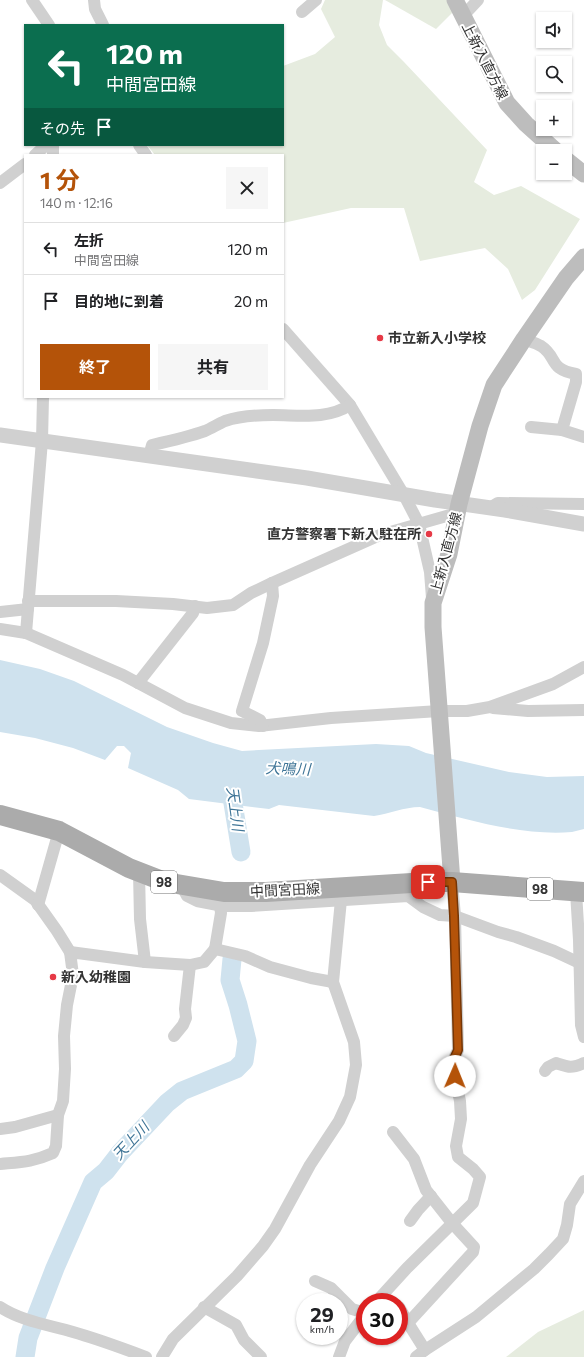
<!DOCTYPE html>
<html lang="ja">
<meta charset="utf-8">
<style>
:root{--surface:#fff;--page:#f6f6f6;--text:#202124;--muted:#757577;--line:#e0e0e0;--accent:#b45309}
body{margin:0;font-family:Commissioner,"Noto Sans JP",sans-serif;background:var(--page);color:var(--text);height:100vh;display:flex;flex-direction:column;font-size:15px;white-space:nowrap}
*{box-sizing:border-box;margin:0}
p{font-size:13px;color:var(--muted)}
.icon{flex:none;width:22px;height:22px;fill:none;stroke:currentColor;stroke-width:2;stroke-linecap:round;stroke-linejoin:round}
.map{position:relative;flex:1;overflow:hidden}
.side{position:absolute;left:24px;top:154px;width:260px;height:244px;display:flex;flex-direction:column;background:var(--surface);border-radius:0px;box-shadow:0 1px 3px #0004}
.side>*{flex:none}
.hud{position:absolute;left:24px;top:24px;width:260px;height:122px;border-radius:0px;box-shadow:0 1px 3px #0004;background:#0b6e4f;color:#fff;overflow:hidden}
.buttons{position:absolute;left:536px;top:12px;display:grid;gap:8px}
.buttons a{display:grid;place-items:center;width:36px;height:36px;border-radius:0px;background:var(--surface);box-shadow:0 1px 3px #0004;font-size:20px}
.speed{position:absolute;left:296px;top:1293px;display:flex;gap:8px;font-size:20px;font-weight:700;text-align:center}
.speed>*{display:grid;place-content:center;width:52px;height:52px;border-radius:50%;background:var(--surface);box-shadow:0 1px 3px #0004;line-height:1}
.speed small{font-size:10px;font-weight:400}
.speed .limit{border:6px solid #d22;background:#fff;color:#111}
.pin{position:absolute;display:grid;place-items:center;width:34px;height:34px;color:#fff;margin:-17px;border-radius:8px;box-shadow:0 2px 6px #0006}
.me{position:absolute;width:44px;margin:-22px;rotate:1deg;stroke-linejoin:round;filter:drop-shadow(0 0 3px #0008)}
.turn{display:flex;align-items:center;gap:14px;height:84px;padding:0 16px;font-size:18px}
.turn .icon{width:52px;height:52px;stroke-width:2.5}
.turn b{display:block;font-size:28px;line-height:34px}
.then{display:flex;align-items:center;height:38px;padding:0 16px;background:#0003;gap:8px;font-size:15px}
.round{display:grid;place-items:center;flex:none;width:42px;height:42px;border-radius:0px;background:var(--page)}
.overview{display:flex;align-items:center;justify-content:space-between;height:68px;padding:0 16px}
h1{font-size:24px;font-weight:700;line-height:30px;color:var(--accent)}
.cta{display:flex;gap:8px;margin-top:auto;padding:8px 16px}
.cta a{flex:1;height:46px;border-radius:0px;background:var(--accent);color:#fff;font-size:16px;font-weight:700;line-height:46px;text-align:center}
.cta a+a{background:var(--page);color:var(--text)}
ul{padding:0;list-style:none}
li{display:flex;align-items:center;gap:12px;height:52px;padding:0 16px;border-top:1px solid var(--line)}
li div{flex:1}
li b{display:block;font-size:15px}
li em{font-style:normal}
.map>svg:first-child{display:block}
</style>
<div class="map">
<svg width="584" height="1357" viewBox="0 0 584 1357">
<rect width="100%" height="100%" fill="#fff"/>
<!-- green -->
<g fill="#e6ecdf">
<path d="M325,0H383L379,25L387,45L404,62L487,150L474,182L494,195L521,186L580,219L535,290L522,300L508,269L485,248L420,261L404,208H351L283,223V155H155L147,145H283V66L315,54L335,37L321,9Z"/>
<path d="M385,0H447L453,12L436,29Z"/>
<path d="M584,1310V1357H506L538,1332Z"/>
</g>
<!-- water -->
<path fill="#cfe2ee" d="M0,660L40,669L74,681L167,727L213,743L242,751L376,744L409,746L426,753L509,772L547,777L584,776V829C580,830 576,831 572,832C521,836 469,820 420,807C404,807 389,814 374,816L279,805L269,809L189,799L178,790L128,768L131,753L124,746H117L105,760L73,748L35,738L0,732Z"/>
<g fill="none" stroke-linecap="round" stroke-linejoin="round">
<!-- river -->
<g stroke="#cfe2ee" stroke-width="19">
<path d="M229,779L241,852"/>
<path d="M25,1357L28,1338L55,1268L93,1182L106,1171L120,1153L167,1103L182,1091L236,1069L244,1061L247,1041L238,1005L230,980L232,959"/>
</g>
<!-- minor -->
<g stroke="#d0d0d0" stroke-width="12">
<path d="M32,0L49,25"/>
<path d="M94,0L95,9L103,25"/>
<path d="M302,12L316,0"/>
<path d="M463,16L478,0"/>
<path d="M139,145L146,155"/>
<path d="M35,155L46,145"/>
<path d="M53,155V145"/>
<path d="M0,183L25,164"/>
<path d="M283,329L350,405L404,495L419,524L430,572L432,598"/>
<path d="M524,339C529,341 536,343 541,346C558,357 548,369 576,374V382L562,430L584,437"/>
<path d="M531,427L562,430"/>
<path d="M149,456L152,445C170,441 188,437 205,431C212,428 218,424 225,421C240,416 257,415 273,415C299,415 327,420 350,405"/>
<path d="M493,506L498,503L584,504"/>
<path d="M28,601H116L173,604L207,608L233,605L251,593L272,583L380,535L457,513"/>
<path d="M0,612L28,609"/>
<path d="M0,629L26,633L123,675L185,708L231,723L259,726L331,718L439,711H467L490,707L553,684L584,667"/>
<path d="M26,633L42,441L43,397"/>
<path d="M138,683L193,613L195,606"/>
<path d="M493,708L528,711L584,710"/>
<path d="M263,726L260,720L242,711L263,643L273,596L272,583"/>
<path d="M139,872L140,919L145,962"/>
<path d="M0,875L35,900L57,931L70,952"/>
<path d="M181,885L187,896L197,901L223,906H251L408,896L423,907L440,915L455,916L498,932L516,937L554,951L584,965"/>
<path d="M576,892L579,940L581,1025L584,1037"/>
<path d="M38,905L59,831"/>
<path d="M215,949L221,913L220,905"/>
<path d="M174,1036L183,1025L186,1018L185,1009L190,965"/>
<path d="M545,1071L548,1067L556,1063C568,1067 571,1069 584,1063"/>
<path d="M0,1129L15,1127L58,1115"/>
<path d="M393,1132L414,1159L426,1190L452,1223L474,1247L473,1252L408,1323L399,1307"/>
<path d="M0,1164C21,1162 33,1162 53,1153L56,1146L58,1115L63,1101L65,1069L64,1036L67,1005L73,975L70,952L145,962L190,965L204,962L215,949L245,956L270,967L311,978L333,982"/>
<path d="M410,1221L418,1210L431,1196"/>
<path d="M315,1281L331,1288L352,1309L365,1313"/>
<path d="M376,1302L407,1268L473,1203L480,1177L473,1169L458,1157L456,1146L461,1119L460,1101L452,1063L458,1050L455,916L452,882"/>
<path d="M0,1307C21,1321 49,1325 73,1332C98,1339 122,1348 146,1357"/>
<path d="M204,1307L236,1325L244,1340L261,1357"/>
<path d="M408,1323L425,1350"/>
<path d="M162,1357L173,1339L237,1276L263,1246L275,1229L310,1165L339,1121L350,1097L356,1065L354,1042L333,982L341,900"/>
<path d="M339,1357L345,1341L365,1315"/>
<path d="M416,1357L425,1350L476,1317L534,1269L549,1254L563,1239L567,1225L570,1204L584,1181"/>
</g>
<!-- tertiary -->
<path stroke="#d0d0d0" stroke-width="15" d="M0,435L307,478L435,500L505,510L584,524"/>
<!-- secondary -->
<g stroke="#bdbdbd" stroke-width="17">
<path d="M455,0L507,103L526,124L556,151"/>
<path d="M565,159L584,174"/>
<path d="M452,882L433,627V603L449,554L459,504L480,426L494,385L524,339L566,278L584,257"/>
</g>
<!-- primary -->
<path stroke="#ababab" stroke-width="20" d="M0,815L59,831L129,868L165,882L224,892H266L428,882H452L584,892"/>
</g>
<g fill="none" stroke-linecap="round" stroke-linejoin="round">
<!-- route casing -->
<g stroke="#753606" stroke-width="10">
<path id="route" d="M428,882H452L454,916L458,1050L452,1063L455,1076"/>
</g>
<!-- route -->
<use href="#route" stroke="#b45309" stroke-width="7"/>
</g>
<!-- markers -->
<g fill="#e63946" stroke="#fff" stroke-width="1.5">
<circle cx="380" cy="338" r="4"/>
<circle cx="429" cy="534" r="4"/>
<circle cx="53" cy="977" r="4"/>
</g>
<g text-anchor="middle" stroke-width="4" stroke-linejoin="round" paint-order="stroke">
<!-- shield labels -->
<g fill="#fff" stroke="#707070" stroke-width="1">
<rect x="151" y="871" width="26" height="22" rx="3"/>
<rect x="527" y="878" width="26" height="22" rx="3"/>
</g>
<g font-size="13" font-weight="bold" fill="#333">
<text x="164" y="887">98</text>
<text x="540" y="894">98</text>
</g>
<!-- street labels -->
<g font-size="14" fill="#333" stroke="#fff">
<text transform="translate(485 61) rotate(63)" y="5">上新入直方線</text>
<text transform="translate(446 553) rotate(-75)" y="5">上新入直方線</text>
<text transform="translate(285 890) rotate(-3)" y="5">中間宮田線</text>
</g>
<!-- poi labels -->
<g font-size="14" font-weight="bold" fill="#333" stroke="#fff" text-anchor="start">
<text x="388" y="343">市立新入小学校</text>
<text x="421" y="539" text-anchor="end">直方警察署下新入駐在所</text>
<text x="61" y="982">新入幼稚園</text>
</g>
<!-- water labels -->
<g font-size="15" font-style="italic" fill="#3f7597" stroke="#fff">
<text transform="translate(288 769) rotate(2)" y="5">犬鳴川</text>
<text transform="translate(235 809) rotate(82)" y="5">天上川</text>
<text transform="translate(131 1141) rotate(-47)" y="5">天上川</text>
</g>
</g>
</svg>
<div class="buttons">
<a><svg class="icon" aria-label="sound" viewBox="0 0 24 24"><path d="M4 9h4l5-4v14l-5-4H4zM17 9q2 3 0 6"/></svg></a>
<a><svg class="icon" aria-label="search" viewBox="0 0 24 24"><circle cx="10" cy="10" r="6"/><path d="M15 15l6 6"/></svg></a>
<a>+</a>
<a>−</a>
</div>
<div class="speed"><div>29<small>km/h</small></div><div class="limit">30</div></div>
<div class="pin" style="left:428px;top:882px;background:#d93025"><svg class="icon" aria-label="arrive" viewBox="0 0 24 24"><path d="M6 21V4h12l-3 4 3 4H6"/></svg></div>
<svg class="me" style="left:455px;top:1076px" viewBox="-20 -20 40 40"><circle r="19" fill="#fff"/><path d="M0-13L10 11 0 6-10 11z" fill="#b45309"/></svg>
<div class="hud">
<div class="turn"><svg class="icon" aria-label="left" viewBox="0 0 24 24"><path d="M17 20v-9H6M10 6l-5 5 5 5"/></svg><div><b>120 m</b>中間宮田線</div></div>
<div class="then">その先<svg class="icon" aria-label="arrive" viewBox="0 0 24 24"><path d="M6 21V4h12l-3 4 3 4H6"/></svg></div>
</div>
<section class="side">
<div class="overview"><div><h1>1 分</h1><p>140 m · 12:16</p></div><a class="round"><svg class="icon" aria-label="close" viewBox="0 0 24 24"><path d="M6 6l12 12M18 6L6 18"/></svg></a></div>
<ul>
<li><svg class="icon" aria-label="left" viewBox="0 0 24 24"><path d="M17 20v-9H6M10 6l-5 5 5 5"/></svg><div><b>左折</b><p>中間宮田線</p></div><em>120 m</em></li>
<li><svg class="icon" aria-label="arrive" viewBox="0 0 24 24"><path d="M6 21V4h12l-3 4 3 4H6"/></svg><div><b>目的地に到着</b></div><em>20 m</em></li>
</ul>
<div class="cta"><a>終了</a><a>共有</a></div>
</section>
</div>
